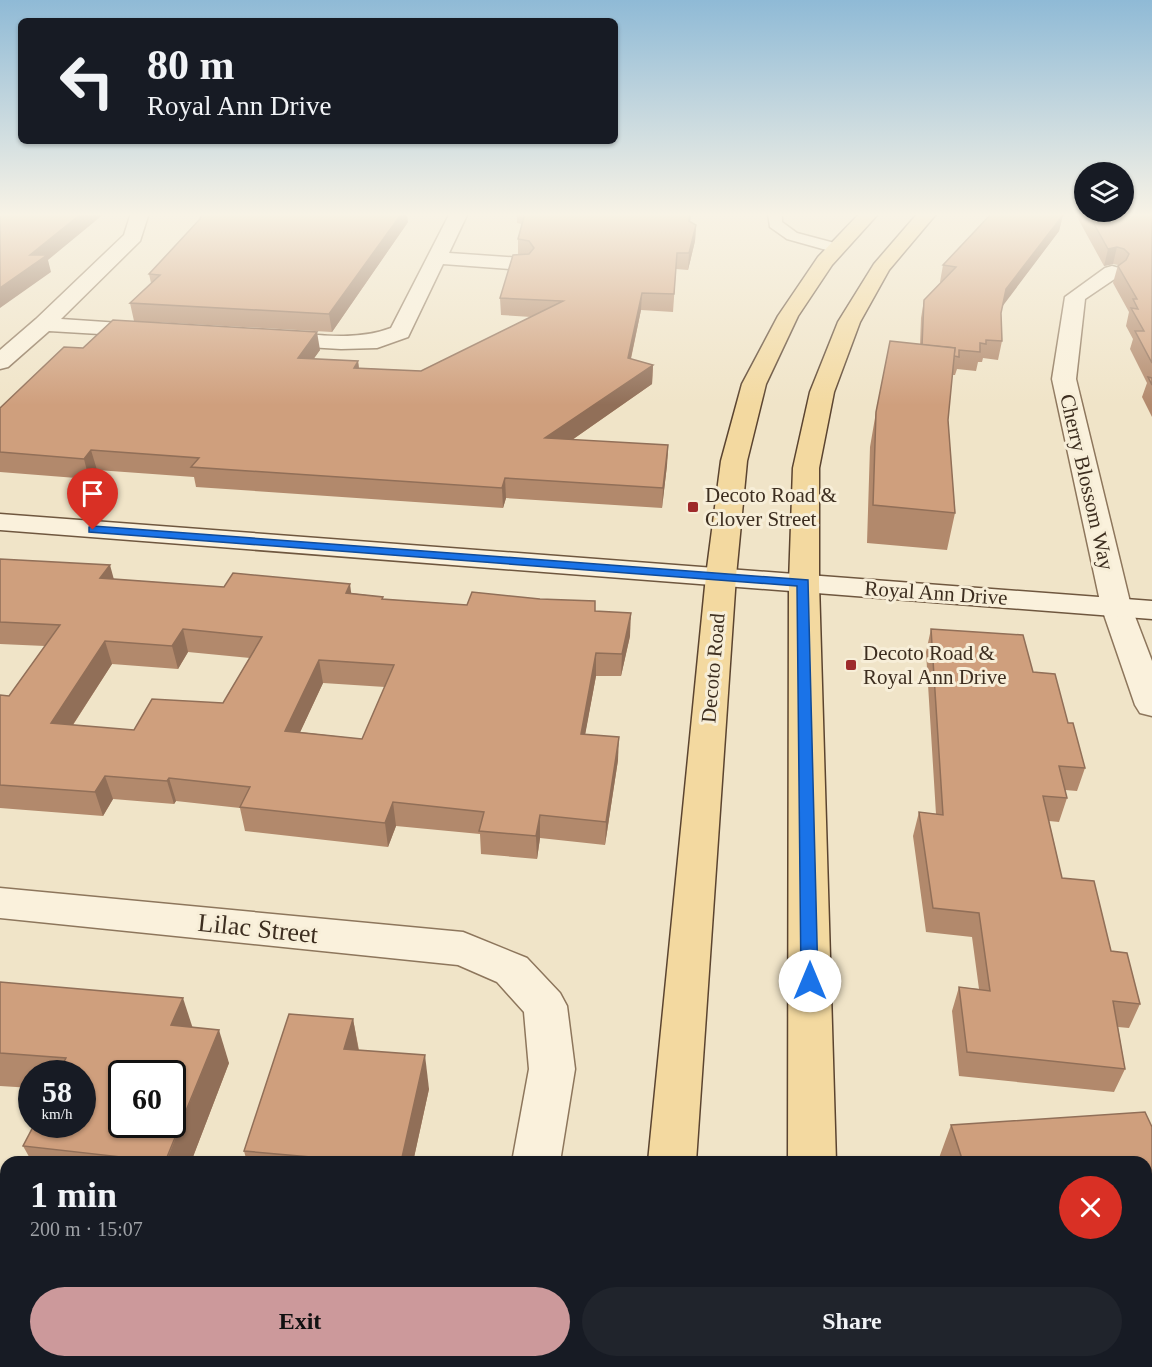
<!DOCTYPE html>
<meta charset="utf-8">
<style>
:root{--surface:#171b24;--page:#20242c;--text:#f1f3f6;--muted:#9ea1a6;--accent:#cc999b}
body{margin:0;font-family:Georgia,serif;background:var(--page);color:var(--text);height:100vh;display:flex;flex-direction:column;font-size:22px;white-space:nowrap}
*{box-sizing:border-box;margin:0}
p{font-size:20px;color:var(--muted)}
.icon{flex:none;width:33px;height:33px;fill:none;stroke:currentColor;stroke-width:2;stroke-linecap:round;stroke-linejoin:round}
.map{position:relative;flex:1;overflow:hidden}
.drawer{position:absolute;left:0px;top:1156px;width:1152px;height:212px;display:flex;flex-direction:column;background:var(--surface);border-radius:18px 18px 0 0;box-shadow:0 2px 4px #0004}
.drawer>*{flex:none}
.hud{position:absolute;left:18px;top:18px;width:600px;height:126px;border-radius:9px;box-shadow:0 2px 4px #0004;background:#171b24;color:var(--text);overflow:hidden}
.fabs{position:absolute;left:1074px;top:162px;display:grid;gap:12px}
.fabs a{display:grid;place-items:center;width:60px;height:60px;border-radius:50%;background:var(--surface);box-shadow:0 2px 4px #0004;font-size:30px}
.speed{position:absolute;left:18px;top:1060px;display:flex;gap:12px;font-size:30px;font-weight:700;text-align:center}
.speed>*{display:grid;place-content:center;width:78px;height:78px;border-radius:50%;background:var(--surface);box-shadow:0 2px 4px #0004;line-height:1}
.speed small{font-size:15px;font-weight:400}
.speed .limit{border:3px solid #111;border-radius:9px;background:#fff;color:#111}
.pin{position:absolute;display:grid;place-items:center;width:51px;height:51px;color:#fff;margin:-62px -26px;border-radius:50% 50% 50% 0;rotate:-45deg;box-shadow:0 0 6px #0007}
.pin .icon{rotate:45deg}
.me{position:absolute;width:66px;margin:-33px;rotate:0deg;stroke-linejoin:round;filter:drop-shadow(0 0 4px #0008)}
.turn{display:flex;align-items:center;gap:21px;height:126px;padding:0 30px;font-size:27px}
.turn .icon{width:78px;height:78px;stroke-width:2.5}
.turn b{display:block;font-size:42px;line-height:51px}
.round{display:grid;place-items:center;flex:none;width:63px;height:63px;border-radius:32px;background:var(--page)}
.summary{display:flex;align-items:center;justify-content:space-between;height:102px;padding:0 30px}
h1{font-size:36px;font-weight:700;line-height:45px}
.action{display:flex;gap:12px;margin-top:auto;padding:12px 30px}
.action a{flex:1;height:69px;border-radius:36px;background:var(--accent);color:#111;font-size:24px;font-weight:700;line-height:69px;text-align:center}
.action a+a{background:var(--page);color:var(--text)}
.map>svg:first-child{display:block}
</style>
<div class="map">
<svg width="1152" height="1367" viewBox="0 0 1152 1367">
<rect width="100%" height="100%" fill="#f0e4c8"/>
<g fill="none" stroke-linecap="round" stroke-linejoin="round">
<!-- lane casing -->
<g stroke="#8d765c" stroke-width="3">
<path id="lane" d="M768,213H782V222L797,233L842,245L845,248L837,253L787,239L770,227Z"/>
</g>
<!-- street casing -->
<g stroke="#8d765c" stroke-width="3">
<g id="street">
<path d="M131,213H149L140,241L61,319L150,325L158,326L161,331L158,336L150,337L49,331L8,367L0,369V350L36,319L124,235Z"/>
<path d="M450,213H468L449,253L522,258L529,260L532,264L529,268L522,270L443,264L408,337L377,348L341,349L274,345L266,343L263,338L266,333L274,331C312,334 355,342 391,328Z"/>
<path d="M1112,266L1119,268L1122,272L1119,276L1085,299L1076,379L1131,606L1152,661V716L1140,713L1135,705L1101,606L1052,379L1065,297L1105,268Z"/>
<path d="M0,888L463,932L527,958L560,993L567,1006L575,1069L560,1162H512L529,1069L524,1012L497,982L458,965L0,918Z"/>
<path d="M474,1362H530L529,1367H473Z"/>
</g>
</g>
<!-- secondary casing -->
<g stroke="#6f573f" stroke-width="3">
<path id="secondary" d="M0,514L1152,601V619L0,530Z"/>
</g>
<!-- primary casing -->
<g stroke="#5b4430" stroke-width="3">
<g id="primary">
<path d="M860,213H879L832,265L798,316L766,384L747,461L736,576L696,1162H648L706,576L721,461L742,384L778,316L818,257Z"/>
<path d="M918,213H937L889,270L860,322L834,392L819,468V583L836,1162H788L789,583L793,468L810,392L838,322L874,264Z"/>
<rect x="627" y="1362" width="56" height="5"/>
<rect x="786" y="1362" width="56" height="5"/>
</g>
</g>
<!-- lane -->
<use href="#lane" fill="#faf1dc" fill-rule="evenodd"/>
<!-- street -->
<use href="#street" fill="#faf1dc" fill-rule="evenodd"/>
<!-- secondary -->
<use href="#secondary" fill="#faf1dc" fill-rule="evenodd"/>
<!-- primary -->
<use href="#primary" fill="#f3d9a0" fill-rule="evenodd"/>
</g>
<!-- wall -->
<g fill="#b2896c" fill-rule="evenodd">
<path d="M517,213H692L690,222L696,225L695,241L688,270L676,269L673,312L641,310L631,359L653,365L652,384L572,440L668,445L667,465L662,508L506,498L503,508L196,487L194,477L97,470L89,479L0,472V408L83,348L134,321L130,303L151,283L149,274L408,222L332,332L154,322L320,350L313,359L358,361L359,368L421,371L531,317L501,315L500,298L518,255V239L522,224L517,223Z"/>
<path d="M1076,213H1152V417L1142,397L1147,383L1130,349L1133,339L1126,326L1129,312L1113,283L1118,265L1113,264L1104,266L1076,215Z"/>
<path d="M1063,215L1059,231L1002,306L1001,313L1002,341L998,360L983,358L982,362H978L976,371L957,369L955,375H952L948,420L955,513L947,550L867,543L870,447L876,412L920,345L921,318L924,300L941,282H940L943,265Z"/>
<path d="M0,559L114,579L224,587L351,593L383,597V599L467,605L595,611L630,636L621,676H596L585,734L618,760L605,845L540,838L537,859L481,854L480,834L396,826L388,847L245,831L240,808L176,801L174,804L113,799L103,816L0,808V695L9,696L45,646L0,644ZM188,652L250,658L223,703L134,730L73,725L112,664L178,669ZM323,683L385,687L362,739L300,732Z"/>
<path d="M931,629L1033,672L1068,723L1085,768L1077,791L1065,790L1067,798L1059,822L1049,821L1062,878L1111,951L1140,1004L1129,1028L1118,1027L1125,1069L1114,1092L959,1076L952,1011L959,987L979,989L972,937L926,932L913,836L919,812L936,814L926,652Z"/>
<path d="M0,982L193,1027L229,1063L191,1162H32L23,1146L82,1074H32V1088L0,1086Z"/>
<path d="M353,1019L359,1050L429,1089L413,1162H247L244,1151Z"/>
<path d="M951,1125L1152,1127V1308H1146V1162H941L939,1158Z"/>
</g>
<!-- shaded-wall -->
<g fill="#916f58">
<path d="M82,213H105L48,260L51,272L0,308V288L30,255Z"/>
<path d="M402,213H407L408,222L332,332L329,314Z"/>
<path d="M1063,215L1059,231L1002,307L1006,289Z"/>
<path d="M696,225L695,241L688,270L689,253Z"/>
<path d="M1117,247L1113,264L1104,266L1108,249Z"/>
<path d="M642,293L641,310L627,376L628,358Z"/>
<path d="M317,332L320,350L301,377L298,358Z"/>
<path d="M358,361L360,380L354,368Z"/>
<path d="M653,365L652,384L546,458L545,438Z"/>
<path d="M668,445L667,465L662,508L663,488Z"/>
<path d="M91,450L97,470L89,479L84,459Z"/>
<path d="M505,478L506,498L503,508L502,488Z"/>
<path d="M110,565L116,587L100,578Z"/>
<path d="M350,584L353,606L346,593Z"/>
<path d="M631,613L630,636L621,676L622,654Z"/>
<path d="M183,629L188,652L178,669L172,646Z"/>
<path d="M105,641L112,664L59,746L51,723Z"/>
<path d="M596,653V676L581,757V734Z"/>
<path d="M319,660L323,683L290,754L285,731Z"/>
<path d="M619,737L618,760L605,845L606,822Z"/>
<path d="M105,776L113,799L103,816L95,792Z"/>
<path d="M169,778L176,801L174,804L167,781Z"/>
<path d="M393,802L396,826L388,847L385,823Z"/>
<path d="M540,815V838L537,859L536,836Z"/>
<path d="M183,998L194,1032L171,1025Z"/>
<path d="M353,1019L359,1053L344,1049Z"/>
<path d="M219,1030L229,1063L191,1162H166Z"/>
<path d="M425,1055L429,1089L413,1162H401Z"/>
<path d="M377,1362H390L389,1367H376Z"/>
</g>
<!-- building -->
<g fill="#cf9f7d" stroke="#916f58" stroke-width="1.5" fill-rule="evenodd">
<path d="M0,213H82L30,255H47L0,288Z"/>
<path d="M201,213H402L329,314L130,303L160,275L149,274L200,219Z"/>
<path d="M525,213H690L689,221L696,225L689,253H677L674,294L642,293L628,358L653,365L545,438L668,445L663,488L505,478L502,488L191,467L199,458L91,450L84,459L0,452V408L64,347L83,348L113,320L317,332L298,358L358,361L354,368L421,371L563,301L500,298L513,255L529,254L534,248L529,241L518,239Z"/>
<path d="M992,213H1059L1063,215L1006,289L1001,313L1002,341L986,340V344L980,343V352L959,350V357L954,356L955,348L922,345L924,300L956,267L943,265Z"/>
<path d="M1088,213H1152V363L1135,331H1144L1131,308L1138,309L1133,299H1137L1118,266L1126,260L1129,254L1124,249L1117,247L1108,249Z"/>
<path d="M890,341L955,348L948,420L955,513L873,505L876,412Z"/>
<path d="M1148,377L1152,378V385Z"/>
<path d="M0,559L110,565L100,578L224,587L233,573L350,584L346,593L383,597L382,599L467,605L472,592L540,599L595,601V611L631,613L622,654L596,653L581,734L619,737L606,822L540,815L536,836L479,831L484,812L393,802L385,823L240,807L250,787L169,778L167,781L105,776L95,792L0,785V695L9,696L60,625L0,622ZM183,629L262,637L223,703L152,699L134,730L51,723L105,641L172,646ZM319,660L394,665L362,739L285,731Z"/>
<path d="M931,629L1023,635L1033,672L1055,674L1068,723H1073L1085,768L1059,766L1067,798L1043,796L1062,878L1094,881L1111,951L1127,953L1140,1004L1113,1001L1125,1069L967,1052L959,987L990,991L979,913L933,908L919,812L943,815Z"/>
<path d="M0,982L183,998L171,1025L219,1030L165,1162L23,1146L34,1125H82V1074H58L66,1058L0,1053ZM122,1074H172V1125H122Z"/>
<path d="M289,1014L353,1019L344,1049L425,1055L401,1162H308L310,1157L244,1151Z"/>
<path d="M1145,1112L1152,1127V1185L1146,1186V1162H963L951,1125Z"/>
<path d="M1146,1194L1152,1207V1278H1146Z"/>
<path d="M16,1362H377L376,1367H14Z"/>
</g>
<!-- sky -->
<linearGradient id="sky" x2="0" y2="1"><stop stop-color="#8fbad6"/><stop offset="0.53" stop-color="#f8f3e6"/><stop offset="1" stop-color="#f8f3e6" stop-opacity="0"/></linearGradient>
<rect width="1152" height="405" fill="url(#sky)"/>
<!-- route -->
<path fill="#1a73e8" stroke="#114b97" stroke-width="1.5" d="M93,526L808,580L818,981L816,987L810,989L803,987L801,981L797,586L89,532V527Z"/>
<!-- markers -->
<g fill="#9e2a2b" stroke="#f7eed8" stroke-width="2">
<rect x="687" y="501" width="12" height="12" rx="3"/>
<rect x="845" y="659" width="12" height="12" rx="3"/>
</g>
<g text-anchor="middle" stroke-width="6" stroke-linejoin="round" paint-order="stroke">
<!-- street labels -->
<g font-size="21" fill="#3d2e20" stroke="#f7eed8">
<text transform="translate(1087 482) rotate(77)" y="7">Cherry Blossom Way</text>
<text transform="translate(936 593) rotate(4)" y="7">Royal Ann Drive</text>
<text transform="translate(713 668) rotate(-85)" y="7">Decoto Road</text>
</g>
<!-- poi labels -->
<g font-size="21" fill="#3d2e20" stroke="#f7eed8" text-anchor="start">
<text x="705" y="502">Decoto Road &amp;<tspan x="705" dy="24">Clover Street</tspan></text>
<text x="863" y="660">Decoto Road &amp;<tspan x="863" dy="24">Royal Ann Drive</tspan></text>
</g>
<!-- near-street labels -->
<g font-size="26" fill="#3d2e20" stroke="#f7eed8">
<text transform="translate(258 928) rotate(6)" y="9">Lilac Street</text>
</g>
</g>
</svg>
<div class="fabs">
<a><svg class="icon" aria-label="layers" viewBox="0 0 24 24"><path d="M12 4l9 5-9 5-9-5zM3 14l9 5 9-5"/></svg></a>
</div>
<div class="speed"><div>58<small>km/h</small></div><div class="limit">60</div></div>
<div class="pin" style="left:93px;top:530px;background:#d93025"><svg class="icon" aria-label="arrive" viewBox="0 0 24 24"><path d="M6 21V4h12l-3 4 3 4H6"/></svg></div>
<svg class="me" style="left:810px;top:981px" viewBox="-20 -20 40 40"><circle r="19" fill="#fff"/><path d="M0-13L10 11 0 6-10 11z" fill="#1a73e8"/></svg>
<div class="hud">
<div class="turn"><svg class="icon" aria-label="left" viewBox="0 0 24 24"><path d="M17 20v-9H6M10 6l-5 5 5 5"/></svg><div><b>80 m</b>Royal Ann Drive</div></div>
</div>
<section class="drawer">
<div class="summary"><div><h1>1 min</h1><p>200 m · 15:07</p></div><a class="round" style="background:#d93025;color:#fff"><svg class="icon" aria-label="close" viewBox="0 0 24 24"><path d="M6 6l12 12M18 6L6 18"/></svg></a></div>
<div class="action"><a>Exit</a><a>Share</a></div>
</section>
</div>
